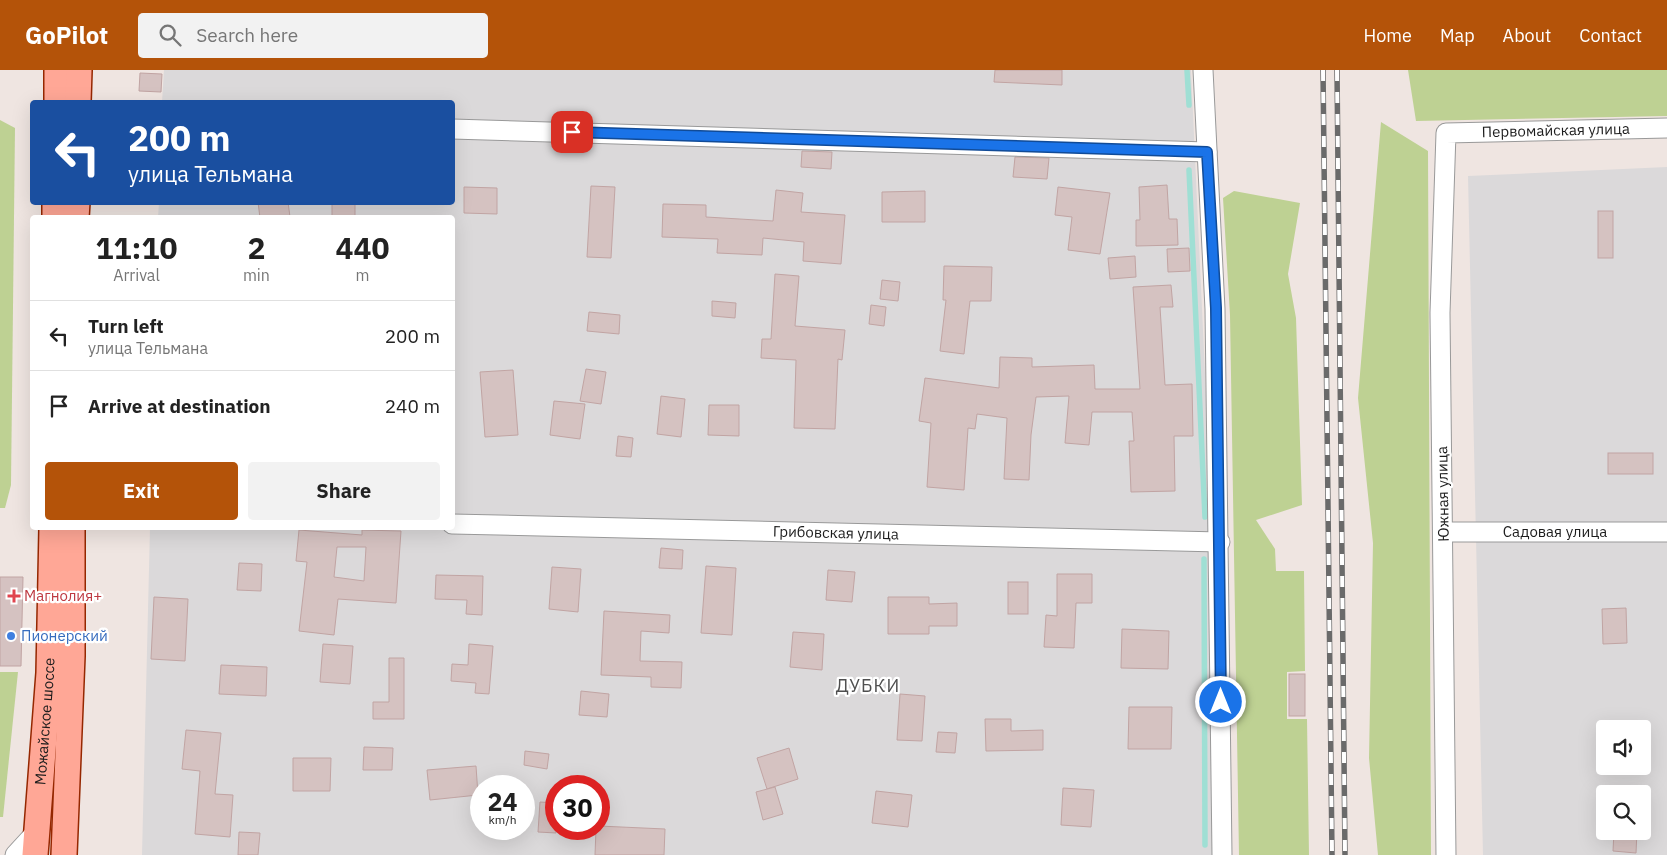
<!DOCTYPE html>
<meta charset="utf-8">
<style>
:root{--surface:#fff;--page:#f2f2f2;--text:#222;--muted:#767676;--line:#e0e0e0;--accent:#b45309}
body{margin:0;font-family:"IBM Plex Sans",sans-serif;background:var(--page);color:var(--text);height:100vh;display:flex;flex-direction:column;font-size:19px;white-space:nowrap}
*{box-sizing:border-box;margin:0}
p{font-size:16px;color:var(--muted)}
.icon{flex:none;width:28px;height:28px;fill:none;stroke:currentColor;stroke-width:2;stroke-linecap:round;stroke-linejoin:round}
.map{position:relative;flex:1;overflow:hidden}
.drawer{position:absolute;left:30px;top:145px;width:425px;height:315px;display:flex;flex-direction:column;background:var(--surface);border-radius:5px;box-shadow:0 5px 20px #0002}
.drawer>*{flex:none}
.banner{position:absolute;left:30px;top:30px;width:425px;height:105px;border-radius:5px;box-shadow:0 5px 20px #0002;background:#1a4fa0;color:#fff;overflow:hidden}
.fabs{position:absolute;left:1596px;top:650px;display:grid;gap:10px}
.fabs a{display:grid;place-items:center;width:55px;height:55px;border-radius:5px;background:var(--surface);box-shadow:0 5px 20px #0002;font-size:25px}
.speed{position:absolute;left:470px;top:705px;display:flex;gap:10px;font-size:25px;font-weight:700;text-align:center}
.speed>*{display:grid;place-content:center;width:65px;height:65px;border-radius:50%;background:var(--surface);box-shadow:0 5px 20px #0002;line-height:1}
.speed small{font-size:12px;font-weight:400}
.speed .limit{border:8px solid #d22;background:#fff;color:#111}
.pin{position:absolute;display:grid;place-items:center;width:42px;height:42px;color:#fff;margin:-21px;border-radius:10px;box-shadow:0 2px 8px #0006}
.me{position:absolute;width:55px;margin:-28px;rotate:0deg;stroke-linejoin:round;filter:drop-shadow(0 0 4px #0008)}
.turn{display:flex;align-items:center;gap:18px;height:105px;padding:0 15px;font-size:22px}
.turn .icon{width:65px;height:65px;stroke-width:2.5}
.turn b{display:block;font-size:35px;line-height:42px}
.eta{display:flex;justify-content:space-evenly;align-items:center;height:85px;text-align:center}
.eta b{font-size:30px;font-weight:700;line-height:35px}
.action{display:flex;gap:10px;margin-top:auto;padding:10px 15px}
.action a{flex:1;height:58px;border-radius:5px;background:var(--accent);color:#fff;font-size:20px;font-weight:700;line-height:58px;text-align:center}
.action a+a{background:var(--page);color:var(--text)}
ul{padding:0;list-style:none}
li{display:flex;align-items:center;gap:15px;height:70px;padding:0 15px;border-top:1px solid var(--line)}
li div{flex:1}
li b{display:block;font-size:19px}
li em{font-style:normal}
header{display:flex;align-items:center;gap:30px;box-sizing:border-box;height:70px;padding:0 25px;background:var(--accent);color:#fff}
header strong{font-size:24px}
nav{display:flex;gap:28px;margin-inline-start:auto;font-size:18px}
.search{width:350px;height:45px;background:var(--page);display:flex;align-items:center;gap:12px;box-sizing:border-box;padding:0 18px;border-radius:5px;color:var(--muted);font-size:19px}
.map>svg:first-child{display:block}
</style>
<header>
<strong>GoPilot</strong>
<div class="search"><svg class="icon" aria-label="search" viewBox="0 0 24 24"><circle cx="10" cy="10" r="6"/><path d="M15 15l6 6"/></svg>Search here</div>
<nav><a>Home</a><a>Map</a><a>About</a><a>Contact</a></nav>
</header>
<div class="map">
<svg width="1667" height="785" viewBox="0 0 1667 785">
<rect width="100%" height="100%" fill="#efe5e1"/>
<!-- residential -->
<g fill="#dbd9da" fill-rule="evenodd">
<path d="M164,0H1191L1211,434L1217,785H142L150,458H452V148L158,147L159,133L452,132V32H162ZM481,716H524V759H481ZM556,716H599V759H556Z"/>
<path d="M1667,97V785H1483L1468,106ZM1605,659H1642V696H1605ZM1605,724H1642V761H1605Z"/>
</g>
<!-- forest -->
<g fill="#bed193">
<path d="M1408,0H1667V46L1416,51Z"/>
<path d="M0,50L15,58L11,415L5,438H0Z"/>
<path d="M1381,52L1428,81L1431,785H1378L1369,688L1373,473L1358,328Z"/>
<path d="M1234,121L1300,133L1288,204L1296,248L1302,435L1256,450L1275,479L1276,501H1304L1305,601L1287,602V649H1307L1309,785H1239L1230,245L1223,128Z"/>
<path d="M0,602H18L3,747H0Z"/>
</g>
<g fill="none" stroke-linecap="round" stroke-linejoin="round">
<!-- stream -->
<g stroke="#9fdfd4" stroke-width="5.5">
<path d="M1187,0L1189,35"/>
<path d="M1189,100L1205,447"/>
<path d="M1204,489L1205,775"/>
</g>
</g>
<!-- building -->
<g fill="#d5c2c1" stroke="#c1a4a3" fill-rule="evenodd">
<path d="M995,0H1062V15L994,12Z"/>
<path d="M140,3L162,4L161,22L139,21Z"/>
<path d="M802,81L832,82L831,99L801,97Z"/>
<path d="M1015,87L1049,88L1047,109L1013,107Z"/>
<path d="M1167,115L1169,149H1177L1178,175L1136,176V150H1140L1139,117Z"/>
<path d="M591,116L615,117L611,188L587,187Z"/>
<path d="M464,117L497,118V144L464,143Z"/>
<path d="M1058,117L1110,123L1100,184L1068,180L1072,147L1055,145Z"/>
<path d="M776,120L803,123L801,142L845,145L841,194L803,191L804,172L763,168L762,185L717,183L718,169L662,167L663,134L706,135V147L773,151Z"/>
<path d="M925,121V152H882V122Z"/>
<path d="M258,132H288L290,147L260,148Z"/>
<rect x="332" y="132" width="23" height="16"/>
<rect x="1598" y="141" width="15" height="47"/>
<path d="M1189,178L1190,201L1168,202L1167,179Z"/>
<path d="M1135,186L1136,207L1110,209L1108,188Z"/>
<path d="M944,196L992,197L991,231H970L964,284L940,281L946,230H943Z"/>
<path d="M775,204L799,206L795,256L845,260L842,290L838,289L835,359L794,358L796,290L761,288L762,269H771Z"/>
<path d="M882,210L900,212L898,231L880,229Z"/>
<path d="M1171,215L1173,237H1160L1165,315L1192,314L1193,366H1174L1175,421L1131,422L1129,371H1134L1132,342H1092L1089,375L1065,373L1069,326L1036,327L1031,365L1029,410L1004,409L1007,348L977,344L975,359L968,358L964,420L927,417L931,353L919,351L925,308L999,318L1000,287L1032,288V297L1094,295L1095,319H1140L1133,217Z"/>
<path d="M712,231L736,233L735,248L712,246Z"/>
<path d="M871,235L886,237L884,256L869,254Z"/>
<path d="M589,242L620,245L619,264L587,261Z"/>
<path d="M586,299L606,302L601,334L580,331Z"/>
<path d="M513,300L518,365L485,367L480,302Z"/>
<path d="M661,326L685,329L681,367L657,364Z"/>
<path d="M554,331L585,334L580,369L550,365Z"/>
<path d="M709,335H739V366L708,365Z"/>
<path d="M618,366L633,368L631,387L616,386Z"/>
<rect x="1608" y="383" width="45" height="21"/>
<path d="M299,460L362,465V460L401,461L396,533L338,529L334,565L299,561L307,492L296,491ZM337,477H366L364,511L334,507Z"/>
<path d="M661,478L683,480L682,499L659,498Z"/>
<path d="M239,493L262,494L261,521L237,520Z"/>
<path d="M706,496L736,498L732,565L701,563Z"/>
<path d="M552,497L581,499L578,542L549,539Z"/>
<path d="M828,500L855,502L852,532L826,530Z"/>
<path d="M1057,504H1092V533H1076L1074,578L1044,577L1046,545L1057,546Z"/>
<path d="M436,505L483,506L482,545L466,544L467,530L435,529Z"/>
<path d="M0,507H23L21,596H0Z"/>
<rect x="1008" y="512" width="20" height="32"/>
<path d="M154,527L188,529L185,591L151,589Z"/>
<path d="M888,527H929V534L957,533V556H929V564H888Z"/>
<path d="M1626,538L1627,573L1603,574L1602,539Z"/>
<path d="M604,541L670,545L669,563L641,561L640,591L682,592L681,618L651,617V607L601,605Z"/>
<path d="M1122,559L1169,561L1168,599L1121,598Z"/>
<path d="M793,562L824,564L822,600L790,597Z"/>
<path d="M323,574L353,576L350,614L320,612Z"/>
<path d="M469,574L493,576L489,624L475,623L476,613L451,611L452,594L468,595Z"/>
<path d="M389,588H404V649H373V632H389Z"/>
<path d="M221,595L267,597L266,626L219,624Z"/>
<rect x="1289" y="604" width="16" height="42"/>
<path d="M581,621L609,624L607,647L579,645Z"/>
<path d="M900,624L925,626L922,671L897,670Z"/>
<path d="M1129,637H1172L1171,679H1128Z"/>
<path d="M985,649H1011V661L1043,660V680L986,681Z"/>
<path d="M186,660L221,663L215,724L233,725L230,767L195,764L200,701L182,699Z"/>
<path d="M938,662L957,663L955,683L936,682Z"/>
<path d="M364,677L393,678L392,700H363Z"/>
<path d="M789,678L798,709L767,719L757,688Z"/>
<path d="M525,681L549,684L547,699L524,695Z"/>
<path d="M293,688H331L330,721H293Z"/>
<path d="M476,696L478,725L430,730L427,700Z"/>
<path d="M775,717L783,744L763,750L756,722Z"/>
<path d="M1063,718L1094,720L1091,757L1061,755Z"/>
<path d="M876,721L912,725L908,757L872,753Z"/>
<path d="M540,732L556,733V763L538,762Z"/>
<path d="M599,756L665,759L664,785H595L596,759H599Z"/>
<path d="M1614,761H1637L1636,783L1613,781Z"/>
<path d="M239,762L260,763L258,785H238Z"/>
</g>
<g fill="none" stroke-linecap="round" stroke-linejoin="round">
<!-- minor casing -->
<g stroke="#999" stroke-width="21">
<g id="minor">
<path d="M1203,0L1215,239L1222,785"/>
<path d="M452,59L1207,82"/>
<path id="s1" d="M452,454L1220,472"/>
<path id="s2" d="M1443,462H1667"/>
<path d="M15,785L37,761"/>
<path id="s3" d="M1446,785L1440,243L1446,63L1667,58"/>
</g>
</g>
<!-- major casing -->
<g stroke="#952700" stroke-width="28">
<g id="major">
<path d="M57,32V0"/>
<path d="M78,32L79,0"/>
<path d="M55,148V132"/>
<path d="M76,148L77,132"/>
<path id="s4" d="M35,785L49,603L52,458"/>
<path d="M64,785L72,586V458"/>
</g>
</g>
<!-- minor -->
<use href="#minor" stroke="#fff" stroke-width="19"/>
<!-- major -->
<use href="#major" stroke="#ffa796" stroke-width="25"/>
<!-- rail casing -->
<g stroke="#6a6a6a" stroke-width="5.5">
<g id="rail">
<path d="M1323,0L1332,785"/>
<path d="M1337,0L1345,785"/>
</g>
</g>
<!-- rail -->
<use href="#rail" stroke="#fff" stroke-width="4" stroke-dasharray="11" stroke-linecap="butt"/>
</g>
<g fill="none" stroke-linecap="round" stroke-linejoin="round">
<!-- route casing -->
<g stroke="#114b97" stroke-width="12">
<path id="route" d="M572,62L1207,82L1216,238L1221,632"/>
</g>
<!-- route -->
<use href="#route" stroke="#1a73e8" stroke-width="9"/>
</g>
<!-- markers -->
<path fill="#e0444e" stroke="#fff" stroke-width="2" d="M11.5 518.5h5v5h5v5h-5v5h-5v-5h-5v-5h5z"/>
<circle fill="#3f7fe0" stroke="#fff" stroke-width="2" cx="11" cy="566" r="5"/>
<g text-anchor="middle" stroke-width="4.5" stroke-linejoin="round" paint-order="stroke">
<!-- street labels -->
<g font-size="15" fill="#1c1c1c" stroke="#fff">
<text dy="5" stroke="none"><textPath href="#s3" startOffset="832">Первомайская улица</textPath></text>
<text transform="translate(1443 424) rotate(-91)" y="5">Южная улица</text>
<text dy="5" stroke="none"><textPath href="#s2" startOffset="112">Садовая улица</textPath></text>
<text dy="5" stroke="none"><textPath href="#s1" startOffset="384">Грибовская улица</textPath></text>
<text dy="5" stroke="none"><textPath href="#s4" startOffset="134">Можайское шоссе</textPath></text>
</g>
<!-- health labels -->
<g font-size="15" fill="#be3a42" stroke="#fff" text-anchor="start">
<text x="24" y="531">Магнолия+</text>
</g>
<!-- shop labels -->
<g font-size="15" fill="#366cbe" stroke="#fff" text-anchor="start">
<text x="21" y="571">Пионерский</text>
</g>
<!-- quarter labels -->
<g font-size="18" letter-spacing="1" fill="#4f4f4f" stroke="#fff">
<text x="868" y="622">ДУБКИ</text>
</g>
</g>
</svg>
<div class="fabs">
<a><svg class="icon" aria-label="sound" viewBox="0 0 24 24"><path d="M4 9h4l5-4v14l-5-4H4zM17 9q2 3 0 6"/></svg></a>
<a><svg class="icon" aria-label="search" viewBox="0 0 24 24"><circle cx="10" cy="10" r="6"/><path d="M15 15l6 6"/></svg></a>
</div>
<div class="speed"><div>24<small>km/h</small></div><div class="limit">30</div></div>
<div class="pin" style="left:572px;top:62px;background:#d93025"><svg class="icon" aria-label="arrive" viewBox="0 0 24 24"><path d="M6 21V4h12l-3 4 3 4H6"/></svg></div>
<svg class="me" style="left:1221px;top:632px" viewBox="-20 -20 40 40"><circle r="17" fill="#1a73e8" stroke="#fff" stroke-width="3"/><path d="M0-11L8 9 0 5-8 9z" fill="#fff"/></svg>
<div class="banner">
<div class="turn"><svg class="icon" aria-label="left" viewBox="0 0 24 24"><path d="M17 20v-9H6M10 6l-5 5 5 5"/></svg><div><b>200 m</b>улица Тельмана</div></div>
</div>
<section class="drawer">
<div class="eta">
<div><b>11:10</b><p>Arrival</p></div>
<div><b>2</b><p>min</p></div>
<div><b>440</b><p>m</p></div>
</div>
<ul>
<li><svg class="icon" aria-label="left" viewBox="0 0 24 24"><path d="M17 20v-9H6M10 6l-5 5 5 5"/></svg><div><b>Turn left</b><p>улица Тельмана</p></div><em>200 m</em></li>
<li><svg class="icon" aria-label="arrive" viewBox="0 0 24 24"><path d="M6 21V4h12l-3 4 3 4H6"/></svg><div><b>Arrive at destination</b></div><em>240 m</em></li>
</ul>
<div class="action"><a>Exit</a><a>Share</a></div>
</section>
</div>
